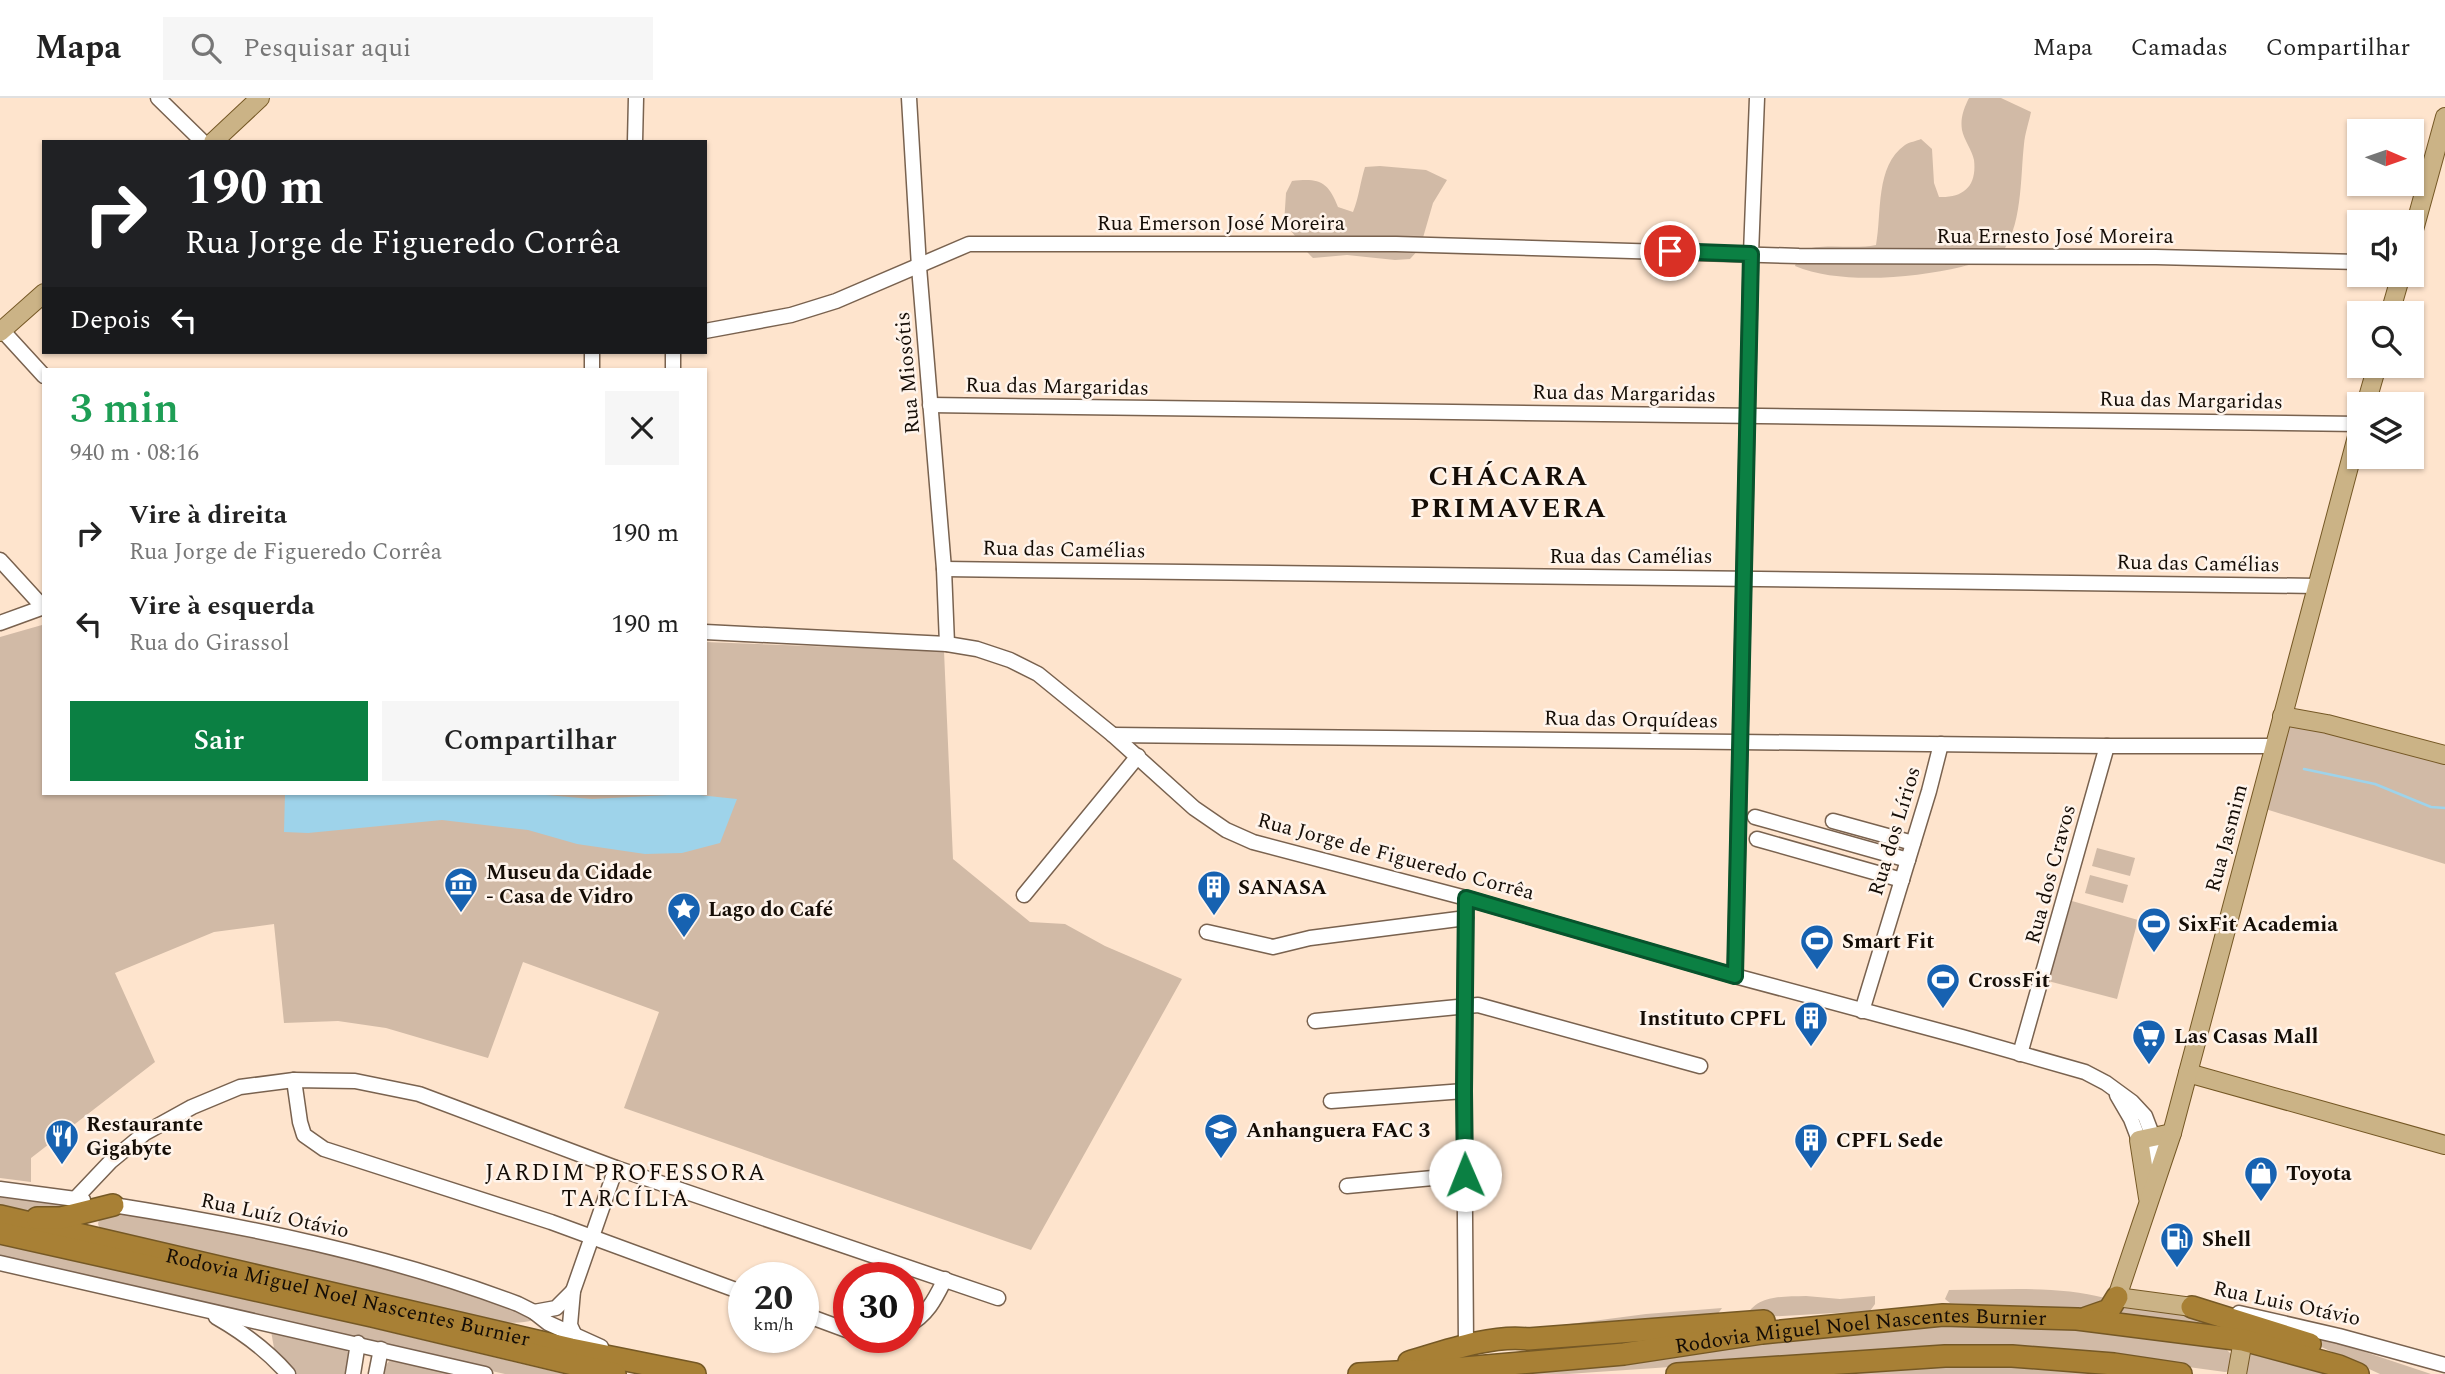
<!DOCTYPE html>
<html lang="pt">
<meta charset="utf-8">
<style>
:root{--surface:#fff;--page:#f6f6f6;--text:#222;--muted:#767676;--line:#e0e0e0;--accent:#0b8043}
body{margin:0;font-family:Spectral,serif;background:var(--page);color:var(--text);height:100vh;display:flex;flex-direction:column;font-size:26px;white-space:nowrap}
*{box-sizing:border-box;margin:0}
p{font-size:23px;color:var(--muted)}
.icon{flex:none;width:38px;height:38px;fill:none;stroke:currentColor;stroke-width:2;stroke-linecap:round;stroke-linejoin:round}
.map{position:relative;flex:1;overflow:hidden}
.sheet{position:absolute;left:42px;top:270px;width:665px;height:427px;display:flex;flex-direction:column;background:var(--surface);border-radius:0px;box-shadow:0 2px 5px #0004}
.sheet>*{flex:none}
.guide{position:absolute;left:42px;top:42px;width:665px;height:214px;border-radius:0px;box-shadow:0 2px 5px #0004;background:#202124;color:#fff;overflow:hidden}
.needle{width:46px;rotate:92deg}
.buttons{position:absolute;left:2347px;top:21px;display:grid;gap:14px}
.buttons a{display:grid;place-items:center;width:77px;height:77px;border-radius:0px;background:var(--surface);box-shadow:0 2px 5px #0004;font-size:35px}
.speed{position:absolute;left:728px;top:1164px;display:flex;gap:14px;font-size:35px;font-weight:700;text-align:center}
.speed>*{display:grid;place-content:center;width:91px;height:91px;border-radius:50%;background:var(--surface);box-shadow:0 2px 5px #0004;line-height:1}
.speed small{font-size:18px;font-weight:400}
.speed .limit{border:10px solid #d22;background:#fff;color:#111}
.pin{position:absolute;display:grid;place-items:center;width:60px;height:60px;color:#fff;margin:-30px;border:4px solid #fff;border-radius:50%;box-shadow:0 2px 7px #0007}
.me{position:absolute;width:77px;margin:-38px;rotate:359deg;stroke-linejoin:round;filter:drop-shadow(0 0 5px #0008)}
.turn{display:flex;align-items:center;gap:24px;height:147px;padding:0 28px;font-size:32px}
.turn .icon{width:91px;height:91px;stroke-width:2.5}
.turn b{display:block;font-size:49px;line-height:60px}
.then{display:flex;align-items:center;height:66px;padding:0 28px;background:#0003;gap:14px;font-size:26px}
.round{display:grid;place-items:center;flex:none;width:74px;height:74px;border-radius:0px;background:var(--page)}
.head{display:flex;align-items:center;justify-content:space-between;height:119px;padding:0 28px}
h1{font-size:42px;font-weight:600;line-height:52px;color:#1e9e55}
.cta{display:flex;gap:14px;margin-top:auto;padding:14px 28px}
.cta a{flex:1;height:80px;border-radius:0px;background:var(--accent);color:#fff;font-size:28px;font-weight:600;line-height:80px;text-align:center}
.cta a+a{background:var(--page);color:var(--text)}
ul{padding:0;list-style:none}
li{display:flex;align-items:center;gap:21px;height:91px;padding:0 28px}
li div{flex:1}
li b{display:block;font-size:26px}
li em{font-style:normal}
header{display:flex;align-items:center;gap:42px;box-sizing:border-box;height:98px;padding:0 35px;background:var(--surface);border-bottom:2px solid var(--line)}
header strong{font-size:33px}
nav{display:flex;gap:38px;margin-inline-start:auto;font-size:24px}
.search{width:490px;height:63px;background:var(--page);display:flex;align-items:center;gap:18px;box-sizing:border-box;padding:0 24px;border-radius:0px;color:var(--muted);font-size:26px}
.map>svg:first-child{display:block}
</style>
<header>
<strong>Mapa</strong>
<div class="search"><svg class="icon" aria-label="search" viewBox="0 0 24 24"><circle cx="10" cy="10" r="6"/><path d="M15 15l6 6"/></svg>Pesquisar aqui</div>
<nav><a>Mapa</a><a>Camadas</a><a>Compartilhar</a></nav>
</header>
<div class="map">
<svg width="2445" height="1276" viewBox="0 0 2445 1276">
<rect width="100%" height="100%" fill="#fee4cd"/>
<!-- green -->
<g fill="#d1baa6">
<path d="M1969,0H2001L2031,14C2029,24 2025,35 2024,46C2020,82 2023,133 1997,161C1984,162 1973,166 1961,169C1914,180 1840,187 1795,168L1800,153C1824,144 1851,152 1876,147C1882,115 1875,68 1905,47C1909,44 1917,43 1921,41L1932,51L1934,85L1939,99C1964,100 1977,88 1974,62C1972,52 1964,42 1962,32C1960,20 1964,10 1969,0Z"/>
<path d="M1380,68L1426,72L1447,82L1433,105L1420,150L1410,161L1395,162L1347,157L1313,160C1301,149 1296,136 1284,126L1286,95L1292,83C1319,80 1328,83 1338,109L1353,114C1359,99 1360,85 1365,69Z"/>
<path d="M42,527L44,695H705V544L944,553L953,761L1030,824L1065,826L1105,848L1182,881L1031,1152L624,1010L659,914L523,864L488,960L386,930L338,923L284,925L274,826L214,834L115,875L155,964L31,1060V1084L0,1080V539Z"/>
<path d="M2282,618L2445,657V766L2259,709Z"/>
<path d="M2097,750L2135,760L2130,778L2092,768Z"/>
<path d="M2090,777L2128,787L2123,805L2085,795Z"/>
<path d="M2072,803L2138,822L2117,901L2048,883Z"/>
<path d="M0,1096L62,1107L63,1117L35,1116L0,1110Z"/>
<path d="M115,1111L159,1118L395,1170L529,1216L533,1222C503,1233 434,1208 402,1201L393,1203L101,1133L98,1126L100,1117Z"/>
<path d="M0,1141L248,1198L335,1221L564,1276H505L253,1219L164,1195L0,1159Z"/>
<path d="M1949,1192C1998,1192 2058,1187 2105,1200L2096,1213L1950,1205L1945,1201Z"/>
<path d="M1806,1198L1840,1201L1875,1198V1206L1870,1213L1745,1220C1757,1196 1782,1199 1806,1198Z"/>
<path d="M2124,1205L2208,1218L2243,1235L2113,1218Z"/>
<path d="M1722,1210L1715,1220L1477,1238L1646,1216Z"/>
<path d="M1948,1227L2102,1231L2225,1250L2231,1256L2234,1263L2231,1273L2225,1274L2071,1253L1685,1268L1567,1276H1532L1530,1273L1689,1252Z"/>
<path d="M271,1233L344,1250L352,1258L349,1276H296L274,1250Z"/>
<path d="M2289,1234L2332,1243L2431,1276H2380Z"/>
<path d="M2249,1251L2326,1273L2327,1276H2243Z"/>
<path d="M390,1262L468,1276H379Z"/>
<path d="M2022,1265L2131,1276H1754L1930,1266Z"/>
</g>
<!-- water -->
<path fill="#9ed3ea" d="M285,695H523L592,701L689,696L737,701L720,745L682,755L645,756L577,746L528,732L442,722L308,735L284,734Z"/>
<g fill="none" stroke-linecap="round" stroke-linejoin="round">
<!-- stream -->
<path stroke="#9ed3ea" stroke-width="2.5" d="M2304,671L2375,686L2431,709L2445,710"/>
<!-- minor casing -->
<g stroke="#79624f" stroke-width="17">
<g id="minor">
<path d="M158,0L203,44"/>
<path d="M909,0L919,169L944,471L947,546"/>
<path d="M635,44L636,0"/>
<path d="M0,230L44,278"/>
<path d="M705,233L791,217L836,203L969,146H1396L1799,158L2156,159L2359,164"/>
<path d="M592,271V254"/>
<path d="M673,271V254"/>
<path d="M930,307L2359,326"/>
<path d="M0,462L43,509"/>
<path d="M944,471L2317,488"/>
<path d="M0,525L44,509"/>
<path d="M705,534L947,546L977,551L1010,562L1038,576L1113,637L1194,710L1226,732L1253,744L1466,800L1735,878L1962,939L2085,974L2106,985L2132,1004L2145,1018L2153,1039L2157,1076"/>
<path d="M1113,637L2107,648H2274"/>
<path d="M1755,719L1908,762"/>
<path d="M1833,723L1913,745"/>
<path d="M1757,741L1902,782"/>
<path d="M1024,797L1138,658"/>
<path d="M1466,800L1464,993L1466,1246"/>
<path d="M1207,834L1273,849L1310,840L1466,820"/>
<path d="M1735,878L1751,156L1757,0"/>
<path d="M1862,913L1929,693L1941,646"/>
<path d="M1315,923L1478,907L1700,968"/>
<path d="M2020,956L2107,648"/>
<path d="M294,982L300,1024L304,1037L324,1051L551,1124L744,1195"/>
<path d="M2117,997L2131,1021L2139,1042"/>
<path d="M1331,1003L1464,993"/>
<path d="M1347,1088L1465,1077"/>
<path d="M0,1091L83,1102"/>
<path d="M75,1101L111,1063L145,1035L192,1009L240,989L294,982L355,983L419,996L616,1070L998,1200"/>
<path d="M107,1106C246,1128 386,1156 518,1206L534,1214L548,1225L601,1249"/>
<path d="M0,1165L485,1276"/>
<path d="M534,1214L556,1210L573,1193"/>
<path d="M2239,1215L2339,1238L2445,1267"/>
<path d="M803,1216L849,1233"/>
<path d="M216,1219C244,1235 267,1252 288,1276"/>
<path d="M908,1227C928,1217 936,1199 945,1181"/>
<path d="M575,1238L570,1227L573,1193L616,1070"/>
<path d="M353,1276L358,1245"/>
<path d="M376,1276L381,1251"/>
</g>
</g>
<!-- major casing -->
<g stroke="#755825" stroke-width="20">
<g id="major">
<path d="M213,44L260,0"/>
<path d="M2412,139L2445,19"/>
<path d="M2390,215L2401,177"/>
<path d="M0,234L44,195"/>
<path d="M2366,306L2377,268"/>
<path d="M2282,618L2327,626L2445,657"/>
<path d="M2188,975L2445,1047"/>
<path d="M2148,1100L2139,1042L2172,1035"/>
<path d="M2192,1209L2117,1199L2172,1035L2359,331"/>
<path d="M2237,1276L2243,1242"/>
</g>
</g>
<!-- highway casing -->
<g stroke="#755825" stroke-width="24">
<g id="highway">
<path id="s1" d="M0,1118L571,1251L695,1276"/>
<path d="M37,1120H61L113,1107"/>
<path d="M0,1135L372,1218L615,1276"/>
<path d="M2192,1209L2310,1246"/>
<path d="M2086,1220L2109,1212L2117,1199"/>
<path d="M1409,1264C1443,1254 1493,1236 1528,1241L1764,1223"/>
<path id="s2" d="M1359,1276L1452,1271L1624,1256L1762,1235L1943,1217L2077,1221L2243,1242L2339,1268L2358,1276"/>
<path d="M1677,1276L1945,1258H2012L2114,1266L2181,1276"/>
</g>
</g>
<!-- minor -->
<use href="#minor" stroke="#fff" stroke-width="14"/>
<!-- major -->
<use href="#major" stroke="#cbb386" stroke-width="18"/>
<!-- highway -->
<use href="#highway" stroke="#a88035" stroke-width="21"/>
</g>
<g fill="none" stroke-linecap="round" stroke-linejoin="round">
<!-- route casing -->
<g stroke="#07532c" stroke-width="18">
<path id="route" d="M1465,1077L1464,993L1466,800L1735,878L1751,156L1670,153"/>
</g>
<!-- route -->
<use href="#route" stroke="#0b8043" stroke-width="12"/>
</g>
<!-- icons -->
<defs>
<g id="museum-pin" transform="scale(1.75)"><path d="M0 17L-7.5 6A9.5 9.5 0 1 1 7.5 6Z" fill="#1762b1" stroke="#fff4eb"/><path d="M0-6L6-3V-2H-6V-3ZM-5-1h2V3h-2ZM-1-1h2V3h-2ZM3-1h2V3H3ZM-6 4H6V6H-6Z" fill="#fff"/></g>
<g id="building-pin" transform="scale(1.75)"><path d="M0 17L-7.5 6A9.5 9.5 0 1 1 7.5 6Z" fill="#1762b1" stroke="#fff4eb"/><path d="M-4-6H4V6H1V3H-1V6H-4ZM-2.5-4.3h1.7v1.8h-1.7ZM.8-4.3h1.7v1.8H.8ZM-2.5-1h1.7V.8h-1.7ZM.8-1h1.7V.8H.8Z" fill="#fff"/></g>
<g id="sight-pin" transform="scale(1.75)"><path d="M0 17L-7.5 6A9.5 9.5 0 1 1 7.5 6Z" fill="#1762b1" stroke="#fff4eb"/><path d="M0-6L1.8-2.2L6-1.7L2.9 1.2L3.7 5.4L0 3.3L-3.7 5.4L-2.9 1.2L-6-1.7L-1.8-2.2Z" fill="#fff"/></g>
<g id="stadium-pin" transform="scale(1.75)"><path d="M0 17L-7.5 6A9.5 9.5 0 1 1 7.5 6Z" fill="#1762b1" stroke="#fff4eb"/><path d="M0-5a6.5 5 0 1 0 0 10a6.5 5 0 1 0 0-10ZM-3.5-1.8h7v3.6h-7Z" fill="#fff"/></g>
<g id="supermarket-pin" transform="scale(1.75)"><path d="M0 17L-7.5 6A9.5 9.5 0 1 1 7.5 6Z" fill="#1762b1" stroke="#fff4eb"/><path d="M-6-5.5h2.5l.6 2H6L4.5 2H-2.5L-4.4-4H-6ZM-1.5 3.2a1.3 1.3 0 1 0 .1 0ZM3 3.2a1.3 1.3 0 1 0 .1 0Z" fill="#fff"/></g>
<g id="university-pin" transform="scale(1.75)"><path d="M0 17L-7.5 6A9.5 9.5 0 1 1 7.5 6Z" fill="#1762b1" stroke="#fff4eb"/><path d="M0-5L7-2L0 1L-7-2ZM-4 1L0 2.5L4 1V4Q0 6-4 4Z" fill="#fff"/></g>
<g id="restaurant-pin" transform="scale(1.75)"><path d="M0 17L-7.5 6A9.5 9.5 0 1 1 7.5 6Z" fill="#1762b1" stroke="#fff4eb"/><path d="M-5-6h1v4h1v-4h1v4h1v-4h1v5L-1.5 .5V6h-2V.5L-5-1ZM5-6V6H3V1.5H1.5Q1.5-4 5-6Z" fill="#fff"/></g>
<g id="shop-pin" transform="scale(1.75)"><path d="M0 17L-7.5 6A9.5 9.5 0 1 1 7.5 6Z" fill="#1762b1" stroke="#fff4eb"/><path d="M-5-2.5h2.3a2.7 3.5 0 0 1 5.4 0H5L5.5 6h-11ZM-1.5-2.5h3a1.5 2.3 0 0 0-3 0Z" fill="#fff"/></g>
<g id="fuel-pin" transform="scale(1.75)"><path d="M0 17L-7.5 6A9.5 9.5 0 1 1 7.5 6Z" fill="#1762b1" stroke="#fff4eb"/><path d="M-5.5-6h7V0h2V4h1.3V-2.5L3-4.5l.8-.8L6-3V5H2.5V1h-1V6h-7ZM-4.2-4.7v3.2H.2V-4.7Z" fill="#fff"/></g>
</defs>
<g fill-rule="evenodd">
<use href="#museum-pin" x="461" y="786"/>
<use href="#building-pin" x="1214" y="789"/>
<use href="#sight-pin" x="684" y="811"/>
<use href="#stadium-pin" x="2154" y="826"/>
<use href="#stadium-pin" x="1817" y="843"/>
<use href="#stadium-pin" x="1943" y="882"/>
<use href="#building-pin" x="1811" y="920"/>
<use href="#supermarket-pin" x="2149" y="938"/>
<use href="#university-pin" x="1221" y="1032"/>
<use href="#restaurant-pin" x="62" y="1038"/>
<use href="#building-pin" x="1811" y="1042"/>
<use href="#shop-pin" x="2261" y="1075"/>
<use href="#fuel-pin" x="2177" y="1141"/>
</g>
<g text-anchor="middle" stroke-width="5" stroke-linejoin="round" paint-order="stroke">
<!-- street labels -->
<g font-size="21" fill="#150d06" stroke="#fff4eb">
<text x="1221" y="132">Rua Emerson José Moreira</text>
<text x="2055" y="145">Rua Ernesto José Moreira</text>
<text transform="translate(907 275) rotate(-95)" y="7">Rua Miosótis</text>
<text transform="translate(1057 288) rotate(1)" y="7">Rua das Margaridas</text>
<text transform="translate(1624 295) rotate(1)" y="7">Rua das Margaridas</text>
<text transform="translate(2191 302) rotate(1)" y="7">Rua das Margaridas</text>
<text transform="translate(1064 451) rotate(1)" y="7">Rua das Camélias</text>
<text x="1631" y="465">Rua das Camélias</text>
<text transform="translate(2198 465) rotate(1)" y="7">Rua das Camélias</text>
<text transform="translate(1631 621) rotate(1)" y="7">Rua das Orquídeas</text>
<text transform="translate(1894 733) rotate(-73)" y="7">Rua dos Lírios</text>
<text transform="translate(2226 740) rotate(-75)" y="7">Rua Jasmim</text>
<text transform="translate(1396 758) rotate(15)" y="7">Rua Jorge de Figueredo Corrêa</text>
<text transform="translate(2050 776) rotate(-75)" y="7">Rua dos Cravos</text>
<text transform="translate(275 1117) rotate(12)" y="7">Rua Luíz Otávio</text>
<text dy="7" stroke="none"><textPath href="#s1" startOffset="357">Rodovia Miguel Noel Nascentes Burnier</textPath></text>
<text transform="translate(2287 1205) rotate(12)" y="7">Rua Luis Otávio</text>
<text dy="7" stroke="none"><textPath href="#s2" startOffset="504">Rodovia Miguel Noel Nascentes Burnier</textPath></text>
</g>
<!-- poi labels -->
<g font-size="21" font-weight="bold" fill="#150d06" stroke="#fff4eb" text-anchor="start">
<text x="486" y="781">Museu da Cidade<tspan x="486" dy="24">- Casa de Vidro</tspan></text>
<text x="1238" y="796">SANASA</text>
<text x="708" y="818">Lago do Café</text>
<text x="2178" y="833">SixFit Academia</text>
<text x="1842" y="850">Smart Fit</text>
<text x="1968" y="889">CrossFit</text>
<text x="1786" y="927" text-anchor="end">Instituto CPFL</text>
<text x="2174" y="945">Las Casas Mall</text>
<text x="86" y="1033">Restaurante<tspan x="86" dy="24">Gigabyte</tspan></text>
<text x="1246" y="1039">Anhanguera FAC 3</text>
<text x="1836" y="1049">CPFL Sede</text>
<text x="2286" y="1082">Toyota</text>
<text x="2202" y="1148">Shell</text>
</g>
<!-- neighbourhood labels -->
<g font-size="23" letter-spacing="2" fill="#150d06" stroke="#fff4eb">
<text x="626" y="1082">JARDIM PROFESSORA<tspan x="626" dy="26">TARCÍLIA</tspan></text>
</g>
<!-- district labels -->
<g font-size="28" font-weight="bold" letter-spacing="2" fill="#150d06" stroke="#fff4eb">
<text x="1509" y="387">CHÁCARA<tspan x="1509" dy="32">PRIMAVERA</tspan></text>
</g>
</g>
</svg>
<div class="buttons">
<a><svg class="needle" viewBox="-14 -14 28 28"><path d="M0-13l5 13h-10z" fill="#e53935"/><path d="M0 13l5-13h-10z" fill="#767676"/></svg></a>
<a><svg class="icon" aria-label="sound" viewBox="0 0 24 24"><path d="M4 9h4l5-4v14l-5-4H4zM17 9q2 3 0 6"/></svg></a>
<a><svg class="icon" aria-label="search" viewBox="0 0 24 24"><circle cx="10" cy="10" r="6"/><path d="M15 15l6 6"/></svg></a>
<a><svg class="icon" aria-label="layers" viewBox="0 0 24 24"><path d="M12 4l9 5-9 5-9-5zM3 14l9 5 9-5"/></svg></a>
</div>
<div class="speed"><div>20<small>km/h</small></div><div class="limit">30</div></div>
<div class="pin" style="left:1670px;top:153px;background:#d93025"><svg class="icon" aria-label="arrive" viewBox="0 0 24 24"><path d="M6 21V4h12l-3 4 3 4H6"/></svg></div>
<svg class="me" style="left:1465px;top:1077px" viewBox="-20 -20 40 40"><circle r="19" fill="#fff"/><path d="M0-13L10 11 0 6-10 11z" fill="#0b8043"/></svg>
<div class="guide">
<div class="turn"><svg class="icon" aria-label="right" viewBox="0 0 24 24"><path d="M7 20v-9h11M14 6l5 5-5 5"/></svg><div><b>190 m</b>Rua Jorge de Figueredo Corrêa</div></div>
<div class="then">Depois<svg class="icon" aria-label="left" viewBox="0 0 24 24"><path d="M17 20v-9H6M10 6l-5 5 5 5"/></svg></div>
</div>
<section class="sheet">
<div class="head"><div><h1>3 min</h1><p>940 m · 08:16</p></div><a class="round"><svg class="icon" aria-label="close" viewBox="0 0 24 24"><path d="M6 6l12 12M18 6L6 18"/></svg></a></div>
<ul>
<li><svg class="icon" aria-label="right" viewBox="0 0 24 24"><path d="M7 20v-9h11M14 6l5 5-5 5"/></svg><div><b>Vire à direita</b><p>Rua Jorge de Figueredo Corrêa</p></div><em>190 m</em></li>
<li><svg class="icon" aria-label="left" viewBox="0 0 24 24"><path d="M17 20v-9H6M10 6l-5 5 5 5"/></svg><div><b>Vire à esquerda</b><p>Rua do Girassol</p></div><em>190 m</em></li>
</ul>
<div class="cta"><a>Sair</a><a>Compartilhar</a></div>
</section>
</div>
